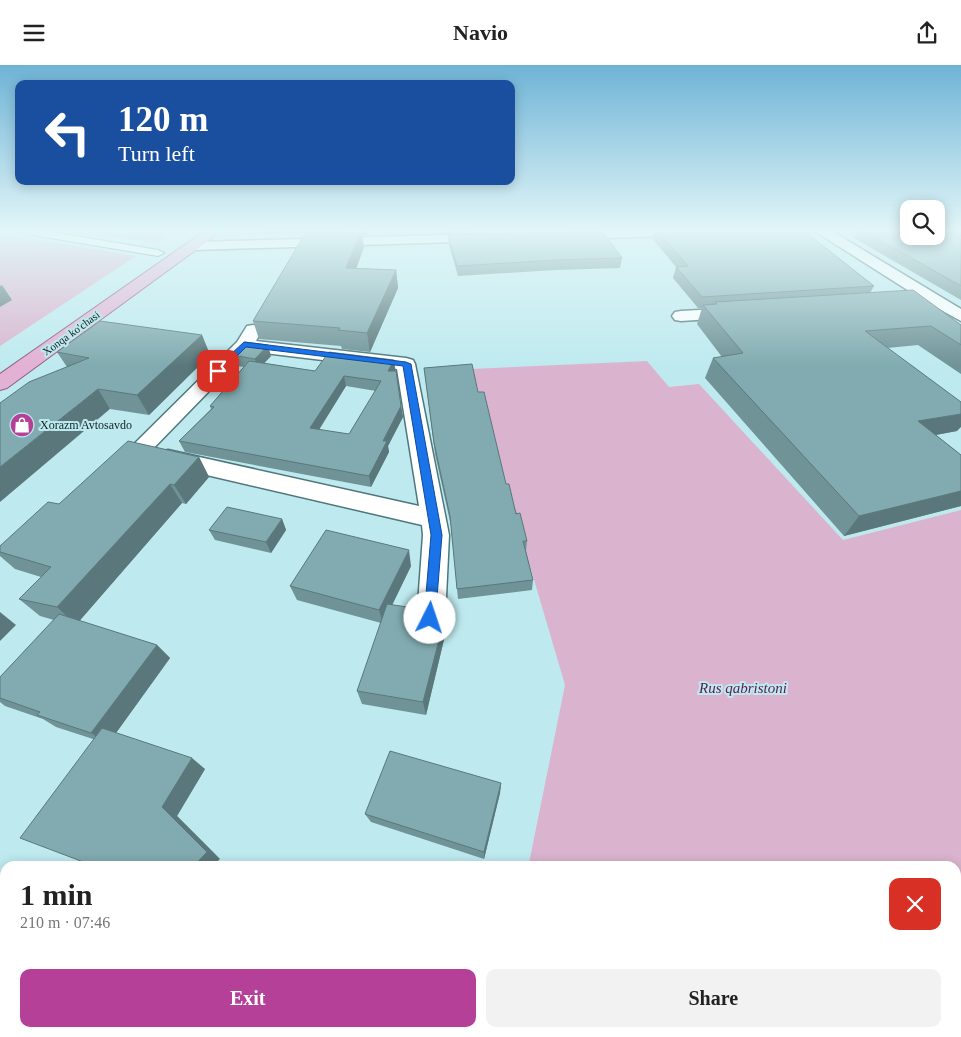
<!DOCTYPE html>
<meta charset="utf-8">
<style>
:root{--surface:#fff;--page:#f2f2f2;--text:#222;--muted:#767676;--accent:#b54098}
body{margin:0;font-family:Georgia,serif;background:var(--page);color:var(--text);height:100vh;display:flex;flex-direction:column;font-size:19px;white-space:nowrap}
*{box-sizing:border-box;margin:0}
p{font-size:16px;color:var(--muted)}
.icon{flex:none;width:28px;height:28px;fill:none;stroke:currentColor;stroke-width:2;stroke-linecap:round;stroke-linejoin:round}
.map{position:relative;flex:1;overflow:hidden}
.panel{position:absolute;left:0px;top:796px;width:961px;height:176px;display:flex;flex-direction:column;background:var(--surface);border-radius:15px 15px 0 0;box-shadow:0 2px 12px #0003}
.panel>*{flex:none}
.hud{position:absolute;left:15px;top:15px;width:500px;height:105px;border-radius:10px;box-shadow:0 2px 12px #0003;background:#1a4fa0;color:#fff;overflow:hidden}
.fabs{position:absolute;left:900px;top:135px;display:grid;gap:10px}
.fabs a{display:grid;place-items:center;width:45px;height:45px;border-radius:10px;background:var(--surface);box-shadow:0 2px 12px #0003;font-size:25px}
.pin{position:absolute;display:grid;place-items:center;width:42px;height:42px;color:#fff;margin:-21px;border-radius:10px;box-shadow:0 2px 8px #0006}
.me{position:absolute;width:55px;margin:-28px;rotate:4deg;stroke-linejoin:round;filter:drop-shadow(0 0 4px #0008)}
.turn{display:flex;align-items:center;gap:18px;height:105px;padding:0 20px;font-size:22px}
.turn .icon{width:65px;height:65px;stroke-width:2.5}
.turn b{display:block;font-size:35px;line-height:42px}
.round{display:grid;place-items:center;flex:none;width:52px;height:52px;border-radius:10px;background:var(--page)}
.overview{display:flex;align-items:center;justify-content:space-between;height:85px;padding:0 20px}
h1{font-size:30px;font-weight:700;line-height:38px}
.action{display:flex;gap:10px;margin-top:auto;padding:10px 20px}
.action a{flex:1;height:58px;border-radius:10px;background:var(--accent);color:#fff;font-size:20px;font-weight:700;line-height:58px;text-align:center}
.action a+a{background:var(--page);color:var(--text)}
header{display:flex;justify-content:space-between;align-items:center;height:65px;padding:0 20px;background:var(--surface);font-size:22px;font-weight:700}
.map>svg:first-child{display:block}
</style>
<header><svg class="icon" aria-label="menu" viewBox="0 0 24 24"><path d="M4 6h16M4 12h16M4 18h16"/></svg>Navio<svg class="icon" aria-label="share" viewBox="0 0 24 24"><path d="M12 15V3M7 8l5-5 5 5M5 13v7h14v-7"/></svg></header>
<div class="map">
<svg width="961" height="972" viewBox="0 0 961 972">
<rect width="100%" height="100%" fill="#beeaef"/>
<!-- green -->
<g fill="#dab4ce">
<path d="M65,165H175L156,178Z"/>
<path d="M0,169L136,191L0,281Z"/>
<path d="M647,296L669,322L699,319L843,475L961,445V972H636L638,968H956V801H533L529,798L565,620L472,304Z"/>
</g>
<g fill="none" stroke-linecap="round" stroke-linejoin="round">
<!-- pedestrian casing -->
<g stroke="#4e777b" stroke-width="2">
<path id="pedestrian" d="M16,165H41L158,185L164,188L158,191L21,168Z"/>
</g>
<!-- minor casing -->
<g stroke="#4e777b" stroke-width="3">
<g id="minor">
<path d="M743,165L736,169L569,174L562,170L569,166L588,165Z"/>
<path d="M813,165H830L961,244V256L932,240L886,242L884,238L886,234L917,231Z"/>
<path d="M483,169L490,173L488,176L194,185L187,181L194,177Z"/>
<path d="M735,243L741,244L744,248L741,252L681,256L675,255L672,251L675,247L681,246Z"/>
<path d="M253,260L259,261L262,265L256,276L406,293L413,295L415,299L449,470L445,553L441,562L431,565L421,562L417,553L423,470L422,460L168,401L160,398L157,393L160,388L168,385L419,441L397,304L248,286L146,391L138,393L130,391L127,386L237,277L247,261Z"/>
</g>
</g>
<!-- primary casing -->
<g stroke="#8e5d84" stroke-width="2">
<path id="primary" d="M206,165H223L7,323L0,325V309Z"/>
</g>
<!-- pedestrian -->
<use href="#pedestrian" fill="#fff" fill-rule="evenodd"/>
<!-- minor -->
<use href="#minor" fill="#fff" fill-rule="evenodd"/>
<!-- primary -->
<use href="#primary" fill="#e3b1d4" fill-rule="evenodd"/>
</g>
<!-- wall -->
<g fill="#6f9397" fill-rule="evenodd">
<path d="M258,165H370L368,170H362L364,182L356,203L396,205L398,223L370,287L342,284L341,281L259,274L253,256L306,168L259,169Z"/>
<path d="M445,165H525L445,168Z"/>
<path d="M654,165H803L874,221L870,228L961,260V309L918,280L887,283L957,366L936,370L961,390V441L844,471L705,313L713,293L722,292L697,259L702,243H698L673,213L676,202L652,173Z"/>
<path d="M858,165H902L961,174V235L854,173Z"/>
<path d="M936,165H961V173L936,168Z"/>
<path d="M448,170L622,193L620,203L555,205L458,211L449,180Z"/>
<path d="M202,270L210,290L149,350L110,344L67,302L57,287Z"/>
<path d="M232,290L271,291L264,298L315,306L394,295L403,352L388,381L389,387L371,422L185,387L179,376L211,344L210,341L244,302L236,301ZM346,321L376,326L349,369L319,365Z"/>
<path d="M424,303L478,327L506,419L527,476L526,486L533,515L532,525L458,534L451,461L435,389Z"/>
<path d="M199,392L209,412L186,439L182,438L79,556L157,580L170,593L116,668L205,704L177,751L220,794L93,674L56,662L43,654L5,641L0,637V612L54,555L40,551L19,534L41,512L15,504L0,491V481L59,439Z"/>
<path d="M282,454L286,465L271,488L215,475L209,465Z"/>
<path d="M411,501L392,540L428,553L446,548L447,562L426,650L362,639L357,626L381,558L297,535L290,521Z"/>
<path d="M501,718L500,728L484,794L371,757L365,749Z"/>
</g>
<!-- shaded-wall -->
<g fill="#5a787b">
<path d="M361,165L364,182L350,221L346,203Z"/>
<path d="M396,205L398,223L370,287L367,268Z"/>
<path d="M2,220L12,235L0,242V221Z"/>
<path d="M202,270L210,290L149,350L137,330Z"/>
<path d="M268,280L271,291L258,305L255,294Z"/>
<path d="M394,295L395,306H388Z"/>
<path d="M344,311L346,321L313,374L310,363Z"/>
<path d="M98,324L110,344L0,437V402Z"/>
<path d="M401,341L403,352L388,381L389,387L371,422L369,411L383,376Z"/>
<path d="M961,349V362L957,366L902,376L918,356Z"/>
<path d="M199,392L209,412L186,439L174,420Z"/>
<path d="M170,419L182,438L76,560L57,542Z"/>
<path d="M961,426V441L844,471L859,451Z"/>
<path d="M282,454L286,465L271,488L266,477Z"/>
<path d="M409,485L411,501L383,559L379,545Z"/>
<path d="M0,547L16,560L0,576Z"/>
<path d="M446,548L447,562L426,650L423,637Z"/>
<path d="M157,580L170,593L108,679L91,668Z"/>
<path d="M192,693L205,704L177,751L220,794L213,801H194L162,742Z"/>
<path d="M501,718L500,728L484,794V787Z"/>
<path d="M44,968H67L63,972H40Z"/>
<path d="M495,968H498L505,972H502Z"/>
</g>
<!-- building -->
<g fill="#81abb0" stroke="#5a787b" fill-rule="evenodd">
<path d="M361,165L346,203L396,205L367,268L338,265L340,263L253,256L306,167Z"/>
<path d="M656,165H803L874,221L702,232L676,202L688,201Z"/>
<path d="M862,165H902L909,166V171H936V170L961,174V221Z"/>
<path d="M602,166L622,193L556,195L457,201L448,170Z"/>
<path d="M913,225L961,260V280L931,261L865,266L961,337V349L918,356L961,390V426L859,451L713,293L743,288L703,240L717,239L715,237Z"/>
<path d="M100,256L202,270L137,330L98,324L0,402V338L29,317L89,293L57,287Z"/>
<path d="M245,277L268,280L255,294L232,290Z"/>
<path d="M329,287L394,295L388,306H396L401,341L383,376H387L369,411L179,376L214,342L210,341L249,296L315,306ZM344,311L381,316L349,369L310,363Z"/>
<path d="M472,299L478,327H484L506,419H509L516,449L520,448L527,476H523L533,515L457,524L450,451L434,378L424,303Z"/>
<path d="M128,376L199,392L174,420L170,419L57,542L19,534L51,502L0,487V481L48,437L59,439Z"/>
<path d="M227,442L282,454L266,477L209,465Z"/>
<path d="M326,465L409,485L379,545L290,521Z"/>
<path d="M387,539L414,543L418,550L428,553L446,548L423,637L357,626Z"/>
<path d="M59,549L157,580L91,668L37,650L40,647L0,633V612Z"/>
<path d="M102,663L192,693L162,742L207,787L194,801H94L20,773Z"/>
<path d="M390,686L501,718L484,787L365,749Z"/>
<path d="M5,937V968H44L40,972H7L0,961V942Z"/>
<path d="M430,968H495L502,972H428Z"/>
</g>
<!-- sky -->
<linearGradient id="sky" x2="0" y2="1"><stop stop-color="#6eb3d6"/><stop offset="0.55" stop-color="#e2f6f8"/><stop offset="1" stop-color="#e2f6f8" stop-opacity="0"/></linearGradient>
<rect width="961" height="301" fill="url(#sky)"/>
<!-- route -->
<path fill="#1a73e8" stroke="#114b97" d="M244,277L406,297L411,299L442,470L435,557L430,558L424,553L431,470L403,301L246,282L220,308H215V304Z"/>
<!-- icons -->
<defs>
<g id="shop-disc" transform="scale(1.25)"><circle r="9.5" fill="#b54098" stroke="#beeaef"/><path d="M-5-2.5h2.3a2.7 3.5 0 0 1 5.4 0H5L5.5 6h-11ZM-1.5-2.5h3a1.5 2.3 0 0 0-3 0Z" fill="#fff"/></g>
</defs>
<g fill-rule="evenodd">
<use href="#shop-disc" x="22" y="360"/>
</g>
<g text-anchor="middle" stroke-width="4" stroke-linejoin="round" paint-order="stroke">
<!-- far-street labels -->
<g font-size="11" fill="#112224" stroke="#beeaef">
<text transform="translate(71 268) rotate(-36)" y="4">Xonqa ko'chasi</text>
</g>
<!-- poi labels -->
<g font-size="12" fill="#112224" stroke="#beeaef" text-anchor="start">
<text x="40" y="364">Xorazm Avtosavdo</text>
</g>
<!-- near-park labels -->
<g font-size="15" font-style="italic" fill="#5e1a4e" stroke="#beeaef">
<text x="743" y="628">Rus qabristoni</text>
</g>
</g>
</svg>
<div class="fabs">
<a><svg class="icon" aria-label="search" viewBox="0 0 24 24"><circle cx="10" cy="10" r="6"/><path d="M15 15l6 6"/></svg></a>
</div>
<div class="pin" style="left:218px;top:306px;background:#d93025"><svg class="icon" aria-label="arrive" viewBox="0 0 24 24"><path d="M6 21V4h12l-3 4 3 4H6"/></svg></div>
<svg class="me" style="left:430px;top:553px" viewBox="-20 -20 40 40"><circle r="19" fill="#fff"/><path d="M0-13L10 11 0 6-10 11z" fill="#1a73e8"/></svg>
<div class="hud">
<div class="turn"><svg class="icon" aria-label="left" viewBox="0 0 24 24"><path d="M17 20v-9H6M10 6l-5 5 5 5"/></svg><div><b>120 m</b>Turn left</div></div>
</div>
<section class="panel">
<div class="overview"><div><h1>1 min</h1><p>210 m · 07:46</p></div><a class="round" style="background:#d93025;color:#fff"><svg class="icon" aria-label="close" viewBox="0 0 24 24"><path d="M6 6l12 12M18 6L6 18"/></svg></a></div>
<div class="action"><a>Exit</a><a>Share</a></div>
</section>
</div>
